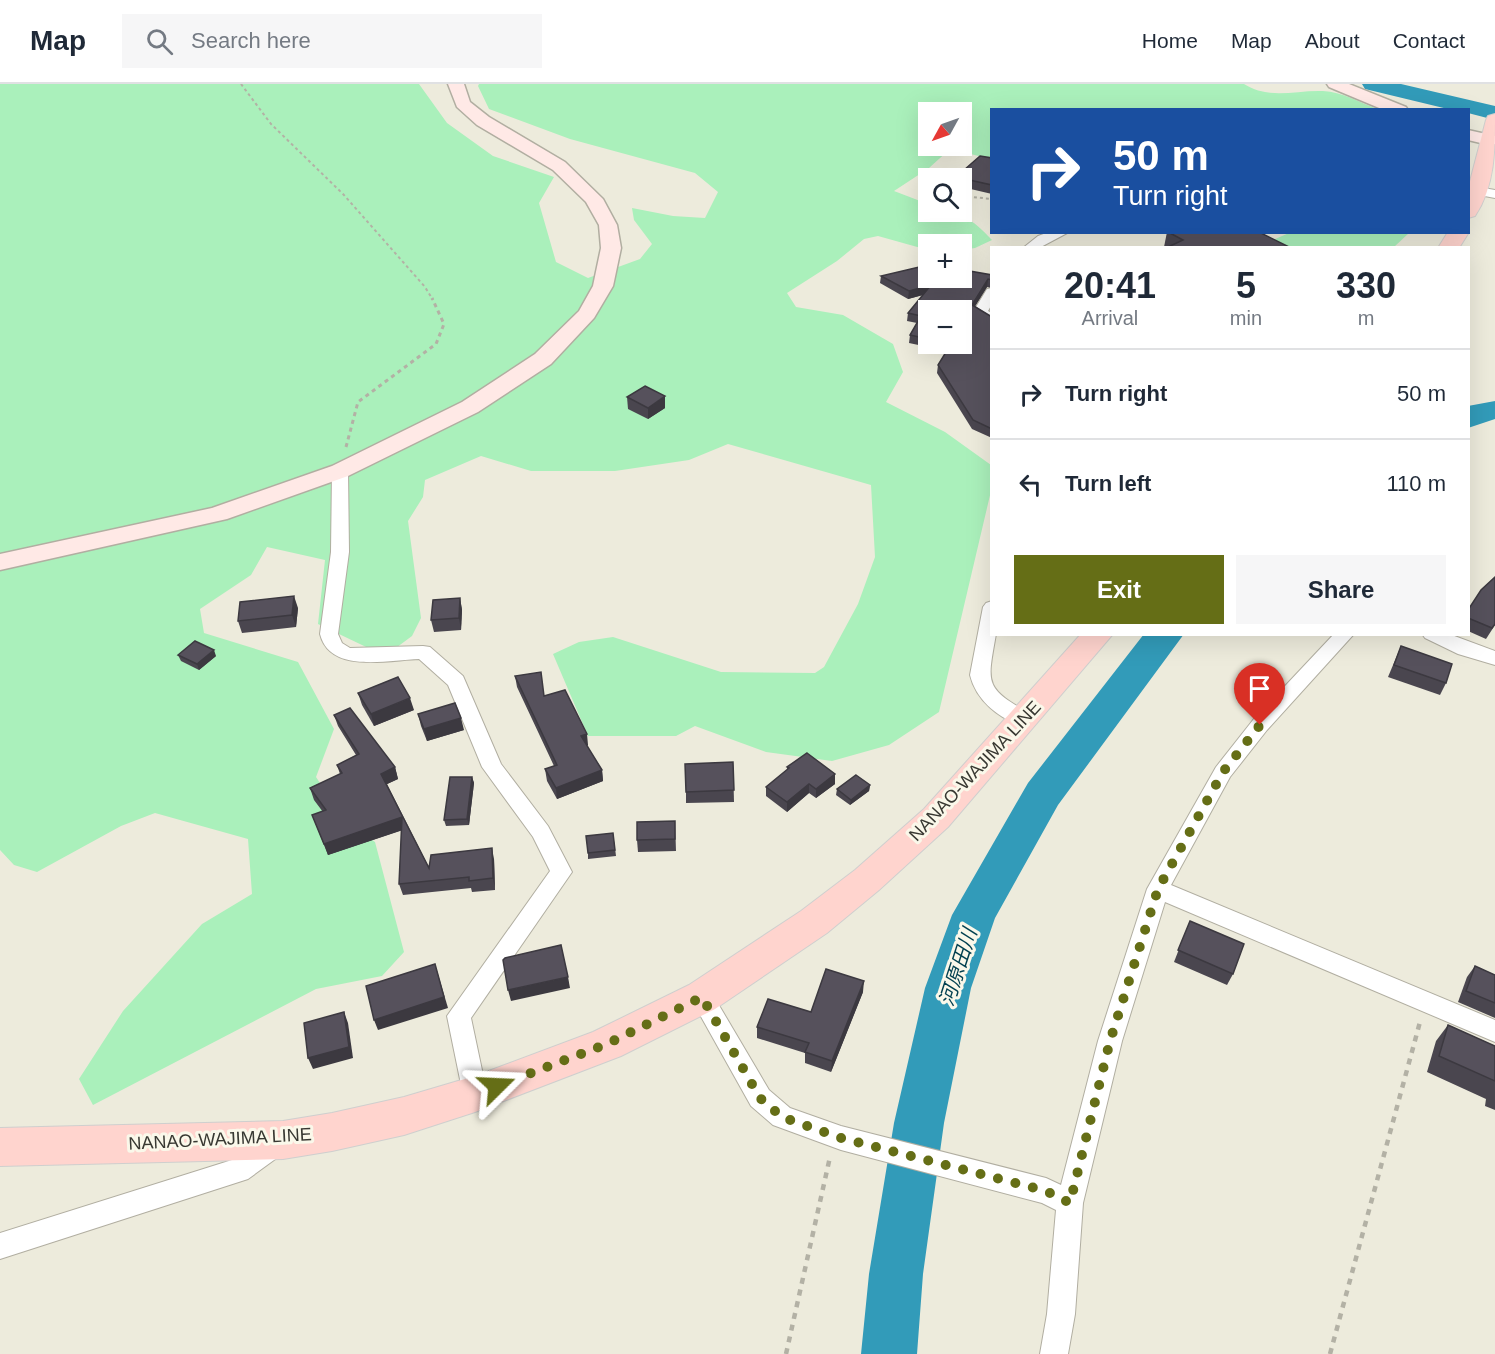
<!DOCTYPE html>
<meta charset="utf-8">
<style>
:root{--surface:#fff;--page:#f6f6f7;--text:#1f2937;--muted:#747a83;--line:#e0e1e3;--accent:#656e16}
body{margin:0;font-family:Helvetica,"Noto Sans JP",sans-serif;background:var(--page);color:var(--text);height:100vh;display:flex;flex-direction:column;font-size:22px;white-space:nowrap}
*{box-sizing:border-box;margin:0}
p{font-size:20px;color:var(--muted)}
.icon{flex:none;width:33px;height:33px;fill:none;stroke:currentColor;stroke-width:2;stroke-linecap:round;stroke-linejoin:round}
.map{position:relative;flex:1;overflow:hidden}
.side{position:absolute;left:990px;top:162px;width:480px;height:390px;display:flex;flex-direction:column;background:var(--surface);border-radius:0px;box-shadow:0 6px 24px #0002}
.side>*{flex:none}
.top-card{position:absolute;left:990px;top:24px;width:480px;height:126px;border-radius:0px;box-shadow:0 6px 24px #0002;background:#1a4fa0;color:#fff;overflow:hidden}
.needle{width:39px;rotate:230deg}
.buttons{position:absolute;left:918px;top:18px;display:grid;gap:12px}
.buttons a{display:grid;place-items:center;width:54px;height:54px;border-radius:0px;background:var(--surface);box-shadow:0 6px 24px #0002;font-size:30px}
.pin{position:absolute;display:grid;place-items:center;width:51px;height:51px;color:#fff;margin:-62px -26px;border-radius:50% 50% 50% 0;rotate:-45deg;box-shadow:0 0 6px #0007}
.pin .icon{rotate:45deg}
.me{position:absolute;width:66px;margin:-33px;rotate:69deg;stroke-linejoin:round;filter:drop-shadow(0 0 4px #0008)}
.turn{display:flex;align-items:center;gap:21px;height:126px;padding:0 24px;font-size:27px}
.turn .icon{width:78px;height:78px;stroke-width:2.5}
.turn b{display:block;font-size:42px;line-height:51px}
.eta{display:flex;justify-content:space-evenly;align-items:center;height:102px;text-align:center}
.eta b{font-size:36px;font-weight:700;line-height:42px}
.cta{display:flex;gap:12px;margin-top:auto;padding:12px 24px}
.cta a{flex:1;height:69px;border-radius:0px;background:var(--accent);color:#fff;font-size:24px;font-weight:700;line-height:69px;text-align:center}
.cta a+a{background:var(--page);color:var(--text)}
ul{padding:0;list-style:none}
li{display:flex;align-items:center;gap:18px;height:90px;padding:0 24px;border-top:2px solid var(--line)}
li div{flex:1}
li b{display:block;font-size:22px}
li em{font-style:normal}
header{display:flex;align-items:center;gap:36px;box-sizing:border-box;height:84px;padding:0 30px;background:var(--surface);border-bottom:2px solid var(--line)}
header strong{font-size:28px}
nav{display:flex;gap:33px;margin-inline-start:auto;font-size:21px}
.search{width:420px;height:54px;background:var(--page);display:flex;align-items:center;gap:15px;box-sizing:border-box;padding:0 21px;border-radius:0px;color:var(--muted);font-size:22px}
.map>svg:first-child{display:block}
</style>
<header>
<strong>Map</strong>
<div class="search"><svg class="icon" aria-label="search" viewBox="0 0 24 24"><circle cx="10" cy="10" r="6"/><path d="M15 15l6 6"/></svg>Search here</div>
<nav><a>Home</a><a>Map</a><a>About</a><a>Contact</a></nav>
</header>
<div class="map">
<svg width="1495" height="1270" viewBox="0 0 1495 1270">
<rect width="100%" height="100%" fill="#edebdc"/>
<!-- green -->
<g fill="#aaf0bb" fill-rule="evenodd">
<path d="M0,0H419L447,39L493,72L554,93L539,119L556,178L588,194L640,175L652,160L634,136L632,124L673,132L705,134L718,108L695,89L570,55L489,25L478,2L479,0H1244C1270,16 1294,6 1323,7C1342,8 1359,18 1377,25L992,26L991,75L950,65L929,84L894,107L928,120V128C960,128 971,133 992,156L975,164L962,166V160H928V166L878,152L864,155L837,177L787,209L796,223L843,231L893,260L903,288L886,318L945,348L991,381V407L939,628L889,661L832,677L766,668L695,642L676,652H588L553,570L579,558L613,553L721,588L815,589L824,583L858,520L875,473L871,401L728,360L689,376L615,387H531L481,372L425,396L423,413L408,437L421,534L412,552L385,572L318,540L325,476L267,463L251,491L200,525L204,549L298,578L334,645L316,693L344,735L375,758L404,868L382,892L316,905L93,1021L79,995L123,927L202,840L252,810L248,755L155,729L121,742L37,788L14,781L0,766ZM928,28H962V62H928Z"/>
<path d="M1289,149H1409L1394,163L1270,164L1268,158Z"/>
</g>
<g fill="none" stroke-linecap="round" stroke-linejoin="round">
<!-- river -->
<g fill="#329bb9" fill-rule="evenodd">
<path d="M1362,0H1401L1495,22V36L1468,29V26H1452L1365,5Z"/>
<path d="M1495,317V335L1468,344V322Z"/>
<path d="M1144,550H1184L1058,721L995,834L971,904L944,1039L923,1190L917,1270H861L869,1190L894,1039L925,904L952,831L1028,699Z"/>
</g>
<!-- street casing -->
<g stroke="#b1aea1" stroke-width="2">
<g id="street">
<path d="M1478,103L1495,106V114L1474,110L1472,107L1474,104Z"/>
<path d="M1049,148H1069L1039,164H1023L1038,152Z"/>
<path d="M992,204V220L988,227L992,229V240L973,228L987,205Z"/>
<path d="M340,382L348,387L349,468L338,550L342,559L350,564L423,562L430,563L463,592L501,680L548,742L572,788L471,934L487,1010L484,1018L475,1021L466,1018L463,1010L447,932L550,787L533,753L482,683L448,601L419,575C387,576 330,590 320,550L331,468L332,387Z"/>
<path d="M992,517V550H996C987,601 984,603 1030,630L1033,635L1030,640L1023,642C999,635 976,616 970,591L983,523L986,519Z"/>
<path d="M1334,550H1354L1267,646L1230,693L1171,801L1495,936V958L1165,818L1122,957L1083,1119L1075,1230L1068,1270H1040L1047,1230L1056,1126L1042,1119L841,1066L773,1041L751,1022L690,913L694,906L702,903L710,906L769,1006L790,1024L841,1042L1046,1094L1061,1101L1098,957L1147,805L1216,683L1253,636Z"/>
<path d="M1422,550H1449L1495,567V581L1458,570L1425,554Z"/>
<path d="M276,1048L285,1052L289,1060L285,1068L248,1095L0,1175V1149L232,1076L267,1052Z"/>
</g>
</g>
<!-- secondary casing -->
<g stroke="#b1aea1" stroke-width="3">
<g id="secondary">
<path d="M448,0H464L470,18L489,33L565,78L603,115L617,141L621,164L613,202L594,234L551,280L478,328L348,392L227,435L0,486V470L212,424L332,382L462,318L535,270L579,227L593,202L601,164L599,141L586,118L553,86L477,41L457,23Z"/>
<path d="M1327,0H1349L1406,23L1408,26H1384L1329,3Z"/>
<path d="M1468,46L1495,52V60L1489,61L1468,56Z"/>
</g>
</g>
<!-- primary casing -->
<g stroke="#cfcfce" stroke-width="2">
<g id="primary">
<path d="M1495,30C1495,66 1495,102 1475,132L1468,134V105L1486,36L1488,32Z"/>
<path d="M1468,147L1469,148L1459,164H1438L1448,148H1468Z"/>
<path d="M1081,550H1113L948,743L879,806L827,849L715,925L621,972L475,1028L404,1051L332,1067L283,1075L0,1082V1044L283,1037L332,1029L404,1013L475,992L593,948L689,901L801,827L855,786L924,725Z"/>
</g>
</g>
<!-- path-far2 -->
<g stroke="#b3b1a5" stroke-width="2" stroke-dasharray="3 3" stroke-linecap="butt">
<path d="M241,0L271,40L343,110L425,203L433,216"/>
<path d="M962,112L992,115"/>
</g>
<!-- path-far1 -->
<path stroke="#b3b1a5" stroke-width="3" stroke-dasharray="4 4" stroke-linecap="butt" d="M346,363L358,318L436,260L444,240L432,214"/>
<!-- path -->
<g stroke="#b3b1a5" stroke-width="4.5" stroke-dasharray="6 6" stroke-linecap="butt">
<path d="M786,1270L830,1073"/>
<path d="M1330,1270L1420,938"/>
</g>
<!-- street -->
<use href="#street" fill="#fff" fill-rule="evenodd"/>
<!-- secondary -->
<use href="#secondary" fill="#ffe9e6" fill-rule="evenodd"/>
<!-- primary -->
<use href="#primary" fill="#ffd4ce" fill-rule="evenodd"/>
</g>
<!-- wall -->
<g fill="#4a464f" fill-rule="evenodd">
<path d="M992,74V110L962,103V94H956V93Z"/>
<path d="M1167,148H1259L1291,164L1164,163Z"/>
<path d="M964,186L992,191V204L987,203L975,222L992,233V354L972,345L937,289L938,281L947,267L909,259L910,251L917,239L907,237L908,229L923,211L908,215L880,199L881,192ZM928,226L962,260H928Z"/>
<path d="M627,313L665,324L648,335L628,325Z"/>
<path d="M1495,493V541L1486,555L1468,547V526Z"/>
<path d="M460,514L462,526L461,546L434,548L431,536Z"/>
<path d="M298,524L296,543L242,549L238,537Z"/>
<path d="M1401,562L1446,599L1440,611L1388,593Z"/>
<path d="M178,571L216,572L199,586L181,577Z"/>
<path d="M515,592L544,612L588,661L587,662L602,686L603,697L557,715L547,697L545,685L554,682L517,603Z"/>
<path d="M358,609L414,626L374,642L362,621Z"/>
<path d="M418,630L464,646L427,657L421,642Z"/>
<path d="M334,631L395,683L398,695L387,700L429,784L494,775L495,806L472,808L471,804L403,811L399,800L402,746L328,771L312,731L323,728L314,716L310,704L340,690L337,681L356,671L338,642Z"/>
<path d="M733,678L734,718L686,719V708Z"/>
<path d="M787,683L835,690V700L816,714L809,709L787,728L766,712V703L787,686Z"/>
<path d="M472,693L474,699L469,741L446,742L444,736Z"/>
<path d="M870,701L869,707L850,721L836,711L837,705Z"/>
<path d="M675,737L676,767L638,768L637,756Z"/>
<path d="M613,749L616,772L588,775V769Z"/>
<path d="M1190,837L1233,890L1227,901L1174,878Z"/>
<path d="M1475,882L1495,891V934L1458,918L1467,893Z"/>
<path d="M863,908L831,988L805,979V969L757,954V943L811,928Z"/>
<path d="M1448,941L1495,962V1026L1485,1022L1486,1015L1427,988L1436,957Z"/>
</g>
<!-- shaded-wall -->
<g fill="#3c3940">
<path d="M988,195L987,203L971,229L972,221Z"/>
<path d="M931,201L930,209L908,215L909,207Z"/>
<path d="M665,312V324L648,335V324Z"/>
<path d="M294,512L298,524L296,543L292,531Z"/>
<path d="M460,514L462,526L461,546L459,534Z"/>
<path d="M214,566L216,572L199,586L197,580Z"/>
<path d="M410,614L414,626L374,642L371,630Z"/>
<path d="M461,634L464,646L427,657L424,645Z"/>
<path d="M587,650L588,661L583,663L581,652Z"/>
<path d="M395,683L398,695L385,701L381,690Z"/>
<path d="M602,686L603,697L557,715L556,704Z"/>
<path d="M835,690V700L816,714V705Z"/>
<path d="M472,693L474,699L469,741L467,735Z"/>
<path d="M809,700V709L787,728V718Z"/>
<path d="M870,701L869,707L850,721L851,716Z"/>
<path d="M402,733L406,745L328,771L324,760Z"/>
<path d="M492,764L494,775L495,806L493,794Z"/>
<path d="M435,880L448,924L378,946L374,936Z"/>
<path d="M568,893L570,904L511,917L508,906Z"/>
<path d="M864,897L863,908L831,988L832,977Z"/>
<path d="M344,928L348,939L353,974L313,985L308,974Z"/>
</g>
<!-- building -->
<g fill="#56515c" stroke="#3c3940" stroke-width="1.5">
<path d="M980,72L992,74V101L956,93Z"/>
<path d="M1168,148H1259L1291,164H1166L1183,156Z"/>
<path d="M928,181V194H962V184L964,186L992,191V196L988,195L972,221L992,233V345L973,336L938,281L951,260H950H962V226H928V255L910,251L921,232L908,229L931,201L909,207L881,192Z"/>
<path d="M645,302L665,312L648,324L627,313Z"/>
<path d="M1495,493V540L1492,544L1468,534V526L1481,506Z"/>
<path d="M294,512L292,531L238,537L240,518Z"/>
<path d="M460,514L459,534L431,536L433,516Z"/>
<path d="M195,557L214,566L197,580L178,571Z"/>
<path d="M1401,562L1452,580L1446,599L1394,581Z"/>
<path d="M541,588L544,612L565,606L587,650L581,652L602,686L556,704L545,685L557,681L515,592Z"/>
<path d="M398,593L410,614L371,630L358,609Z"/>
<path d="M455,619L461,634L424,645L418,630Z"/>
<path d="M350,624L395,683L381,690L429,784L431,771L492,764L493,794L469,797V793L399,800L402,733L324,760L312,731L326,726L310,704L342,689L337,681L359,670L334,631Z"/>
<path d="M807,669L835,690L816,705L809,700L787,718L766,703L789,684L787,683Z"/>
<path d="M733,678L734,706L686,708L685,680Z"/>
<path d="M856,691L870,701L851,716L837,705Z"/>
<path d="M450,693H472L467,735L444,736Z"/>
<path d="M675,737V755L637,756V738Z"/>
<path d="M613,749L615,766L588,769L586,752Z"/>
<path d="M1190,837L1244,860L1233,890L1178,866Z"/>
<path d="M561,861L568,893L508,906L503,876L505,874Z"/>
<path d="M435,880L444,913L374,936L366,902Z"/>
<path d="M1475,882L1495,891V919L1466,907Z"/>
<path d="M826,885L864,897L832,977L805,968L809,959L757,943L768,915L811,928Z"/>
<path d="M344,928L349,963L308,974L304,939Z"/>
<path d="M1448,941L1495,962V997L1439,972Z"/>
</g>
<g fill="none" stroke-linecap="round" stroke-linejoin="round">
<!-- route -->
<path stroke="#656e16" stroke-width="10" stroke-dasharray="0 18" d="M497,1002L607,960L702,913L760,1014L782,1033L841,1054L1046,1107L1070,1119L1110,957L1158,805L1223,688L1260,641"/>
</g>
<g text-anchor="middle" stroke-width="6" stroke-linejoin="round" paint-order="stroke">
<!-- street labels -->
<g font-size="18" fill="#383832" stroke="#faf8ea">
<text transform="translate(975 687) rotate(-47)" y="6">NANAO-WAJIMA LINE</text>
<text transform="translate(220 1055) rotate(-3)" y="6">NANAO-WAJIMA LINE</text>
</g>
<!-- water labels -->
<g font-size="20" font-style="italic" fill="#003f4f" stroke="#faf8ea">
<text transform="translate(958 883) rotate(-72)" y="7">河原田川</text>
</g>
</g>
</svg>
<div class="buttons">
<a><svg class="needle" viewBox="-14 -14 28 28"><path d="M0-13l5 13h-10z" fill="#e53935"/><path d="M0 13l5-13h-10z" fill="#747a83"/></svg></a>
<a><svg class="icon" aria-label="search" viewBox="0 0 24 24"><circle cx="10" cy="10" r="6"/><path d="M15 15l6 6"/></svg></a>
<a>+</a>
<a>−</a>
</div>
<div class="pin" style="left:1260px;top:641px;background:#d93025"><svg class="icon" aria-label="arrive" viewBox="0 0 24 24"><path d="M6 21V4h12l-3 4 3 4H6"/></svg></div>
<svg class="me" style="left:497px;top:1002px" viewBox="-20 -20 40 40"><path d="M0-17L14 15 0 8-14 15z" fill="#656e16" stroke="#fff" stroke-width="4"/></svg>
<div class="top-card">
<div class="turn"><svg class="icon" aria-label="right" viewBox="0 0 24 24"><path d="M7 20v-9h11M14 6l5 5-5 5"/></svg><div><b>50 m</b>Turn right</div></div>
</div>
<section class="side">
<div class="eta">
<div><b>20:41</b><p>Arrival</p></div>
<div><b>5</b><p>min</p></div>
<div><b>330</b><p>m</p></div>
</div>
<ul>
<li><svg class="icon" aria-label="right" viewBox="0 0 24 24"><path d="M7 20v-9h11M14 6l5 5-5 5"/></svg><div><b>Turn right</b></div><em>50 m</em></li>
<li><svg class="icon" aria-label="left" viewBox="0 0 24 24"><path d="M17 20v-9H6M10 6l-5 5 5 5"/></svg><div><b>Turn left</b></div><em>110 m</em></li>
</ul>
<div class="cta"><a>Exit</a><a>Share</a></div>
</section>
</div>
